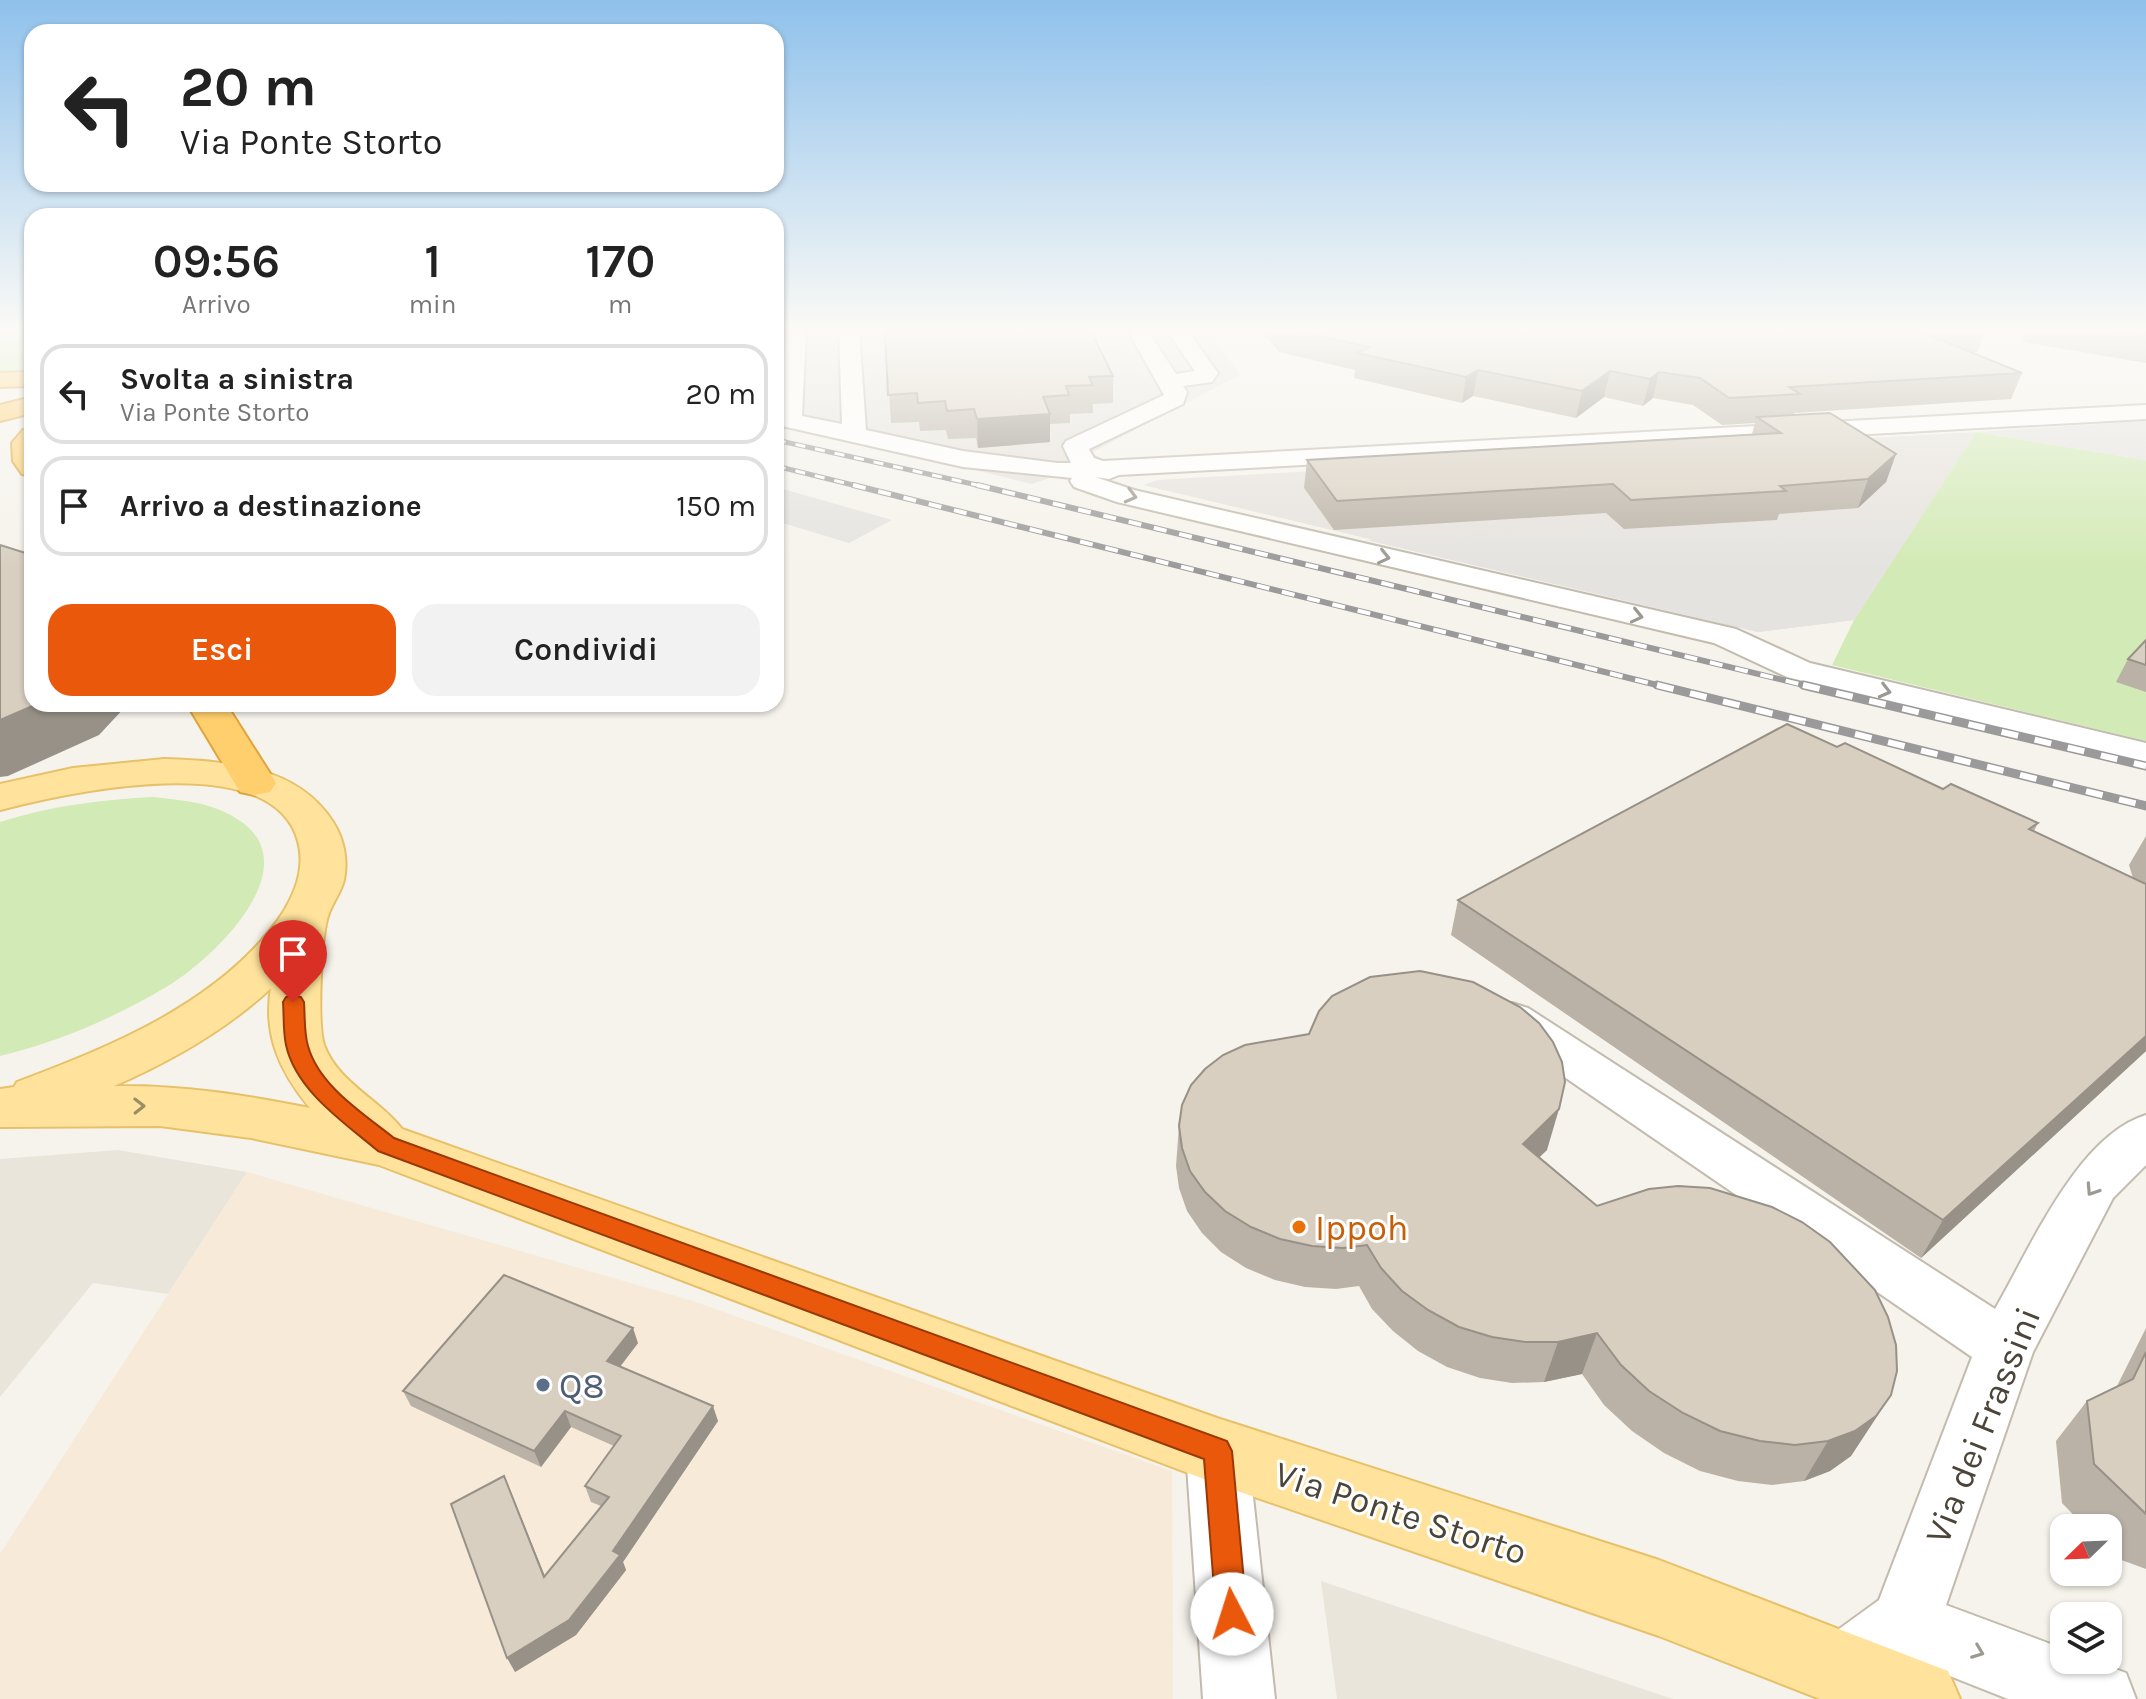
<!DOCTYPE html>
<html lang="it">
<style>
:root{--surface:#fff;--page:#f2f2f2;--text:#222;--muted:#767676;--line:#e0e0e0;--accent:#ea580c}
body{margin:0;font-family:Karla,sans-serif;background:var(--page);color:var(--text);height:100vh;display:flex;flex-direction:column;font-size:30px;white-space:nowrap}
*{box-sizing:border-box;margin:0}
p{font-size:26px;color:var(--muted)}
.icon{flex:none;width:44px;height:44px;fill:none;stroke:currentColor;stroke-width:2;stroke-linecap:round;stroke-linejoin:round}
.map{position:relative;flex:1;overflow:hidden}
.sheet{position:absolute;left:24px;top:208px;width:760px;height:504px;display:flex;flex-direction:column;background:var(--surface);border-radius:24px;box-shadow:0 2px 6px #0004}
.sheet>*{flex:none}
.top-card{position:absolute;left:24px;top:24px;width:760px;height:168px;border-radius:24px;box-shadow:0 2px 6px #0004;background:#fff;color:var(--text);overflow:hidden}
.needle{width:52px;rotate:247deg}
.tools{position:absolute;left:2050px;top:1514px;display:grid;gap:16px}
.tools a{display:grid;place-items:center;width:72px;height:72px;border-radius:16px;background:var(--surface);box-shadow:0 2px 6px #0004;font-size:40px}
.pin{position:absolute;display:grid;place-items:center;width:68px;height:68px;color:#fff;margin:-82px -34px;border-radius:50% 50% 50% 0;rotate:-45deg;box-shadow:0 0 8px #0007}
.pin .icon{rotate:45deg}
.me{position:absolute;width:88px;margin:-44px;rotate:355deg;stroke-linejoin:round;filter:drop-shadow(0 0 6px #0008)}
.turn{display:flex;align-items:center;gap:28px;height:168px;padding:0 24px;font-size:36px}
.turn .icon{width:104px;height:104px;stroke-width:2.5}
.turn b{display:block;font-size:56px;line-height:68px}
.eta{display:flex;justify-content:space-evenly;align-items:center;height:136px;text-align:center}
.eta b{font-size:48px;font-weight:600;line-height:56px}
.cta{display:flex;gap:16px;margin-top:auto;padding:16px 24px}
.cta a{flex:1;height:92px;border-radius:24px;background:var(--accent);color:#fff;font-size:32px;font-weight:600;line-height:92px;text-align:center}
.cta a+a{background:var(--page);color:var(--text)}
ul{padding:0;list-style:none}
li{display:flex;align-items:center;gap:24px;height:100px;margin:0 16px 12px;padding:0 8px;border:4px solid var(--line);border-radius:24px}
li div{flex:1}
li b{display:block;font-size:30px}
li em{font-style:normal}
.map>svg:first-child{display:block}
</style>
<div class="map">
<svg width="2146" height="1699" viewBox="0 0 2146 1699">
<rect width="100%" height="100%" fill="#f6f3ec"/>
<!-- residential -->
<g fill="#eae5da">
<path d="M118,1150L247,1172L168,1294L93,1283L0,1397V1159Z"/>
<path d="M1321,1581L1658,1694L1673,1699H1337Z"/>
</g>
<!-- commercial -->
<g fill="#f7ead8">
<path d="M864,331H1120L1128,344L865,355Z"/>
<path d="M247,1172L693,1301L1172,1471L1173,1699H0V1554Z"/>
</g>
<!-- industrial -->
<g fill="#e6e2dd">
<path d="M1128,344L1152,395L1186,403L1091,453L1103,459L1032,484L876,446L865,355Z"/>
<path d="M1976,432L1854,620L1758,632L1143,485L1158,480Z"/>
</g>
<!-- green -->
<g fill="#d2eab5">
<path d="M0,331H32V378L0,379Z"/>
<path d="M1976,432L2146,460V741L1832,665L1854,620Z"/>
<path d="M152,797C180,800 209,802 234,817C314,863 214,958 168,986C116,1017 59,1042 0,1056V822C50,806 99,800 152,797Z"/>
</g>
<!-- parking -->
<g fill="#e5e3e0">
<path d="M776,331H864L876,446L776,422Z"/>
<path d="M1120,331H1209L1240,375L1186,403L1152,395Z"/>
<path d="M2146,421V460L1976,432Z"/>
<path d="M776,487L892,520L849,543L776,521Z"/>
<path d="M1920,519L1854,620L1758,632L1366,540Z"/>
</g>
<g fill="none" stroke-linecap="round" stroke-linejoin="round">
<!-- minor casing -->
<g stroke="#c2bbae" stroke-width="4">
<g id="minor">
<path d="M786,331H806L802,416L842,424L839,331H859L866,430L963,451L1057,463H1071L1063,446L1066,441L1164,395L1128,331H1148L1176,374L1195,371L1167,331H1188L1218,373L1212,382L1183,386L1187,392L1183,404L1089,449L1094,458L1103,461L2146,405V419L1119,475L1109,479L1095,477L1134,490L1736,629L1810,663L2146,743V765L1787,677L1714,643L1117,502L1074,487L1070,481L1072,478L963,467L782,426L776,424V410L779,411Z"/>
<path d="M1512,1003L1528,1008L1995,1309C2030,1249 2077,1136 2146,1115V1165L2113,1198L2033,1352L1946,1605L2064,1649V1660H2092L2126,1673L2136,1699H2008L1912,1661C1883,1683 1856,1699 1817,1695L1806,1670L1817,1645L1879,1600L1972,1357L1496,1030L1489,1019L1496,1008Z"/>
<path d="M1217,1421L1239,1430L1248,1451L1275,1699H1203L1186,1451L1195,1430Z"/>
</g>
</g>
<!-- major casing -->
<g stroke="#e6c16a" stroke-width="4">
<path id="major" d="M164,759C225,761 297,765 333,822C344,839 348,860 344,880C341,892 333,902 329,913C321,933 317,1024 324,1045C338,1083 379,1099 402,1129L1217,1418L1659,1560L1948,1671L1960,1699H1820L1659,1636L1217,1484L379,1165L251,1138L160,1126L0,1127V1089L14,1087L17,1082C110,1047 217,1004 278,920C294,897 306,869 298,841C272,746 66,793 0,810V784L73,768ZM271,988C263,1035 280,1072 310,1108C245,1095 181,1085 114,1086C171,1061 225,1031 271,988Z"/>
</g>
<!-- highway casing -->
<g stroke="#e0a43c" stroke-width="4">
<g id="highway">
<path d="M32,372V386L0,387V373Z"/>
<path d="M32,397V413L0,421V405Z"/>
<path d="M32,428V476L22,474L13,461L12,443L23,430Z"/>
<path d="M187,704H226L276,783L270,792L255,795L240,792Z"/>
</g>
</g>
<!-- minor -->
<use href="#minor" fill="#fff" fill-rule="evenodd"/>
<!-- major -->
<use href="#major" fill="#ffe39c" fill-rule="evenodd"/>
<!-- highway -->
<use href="#highway" fill="#ffcf6e" fill-rule="evenodd"/>
<!-- rail-far2 casing -->
<g stroke="#9a9a9a" stroke-width="5">
<g id="rail-far2">
<path d="M776,440L986,487"/>
<path d="M776,466L861,487"/>
</g>
</g>
<!-- rail-far1 casing -->
<g stroke="#9a9a9a" stroke-width="6">
<g id="rail-far1">
<path d="M853,485L1665,687"/>
<path d="M977,485L1812,687"/>
</g>
</g>
<!-- rail casing -->
<g stroke="#9a9a9a" stroke-width="9">
<g id="rail">
<path d="M1657,685L2146,806"/>
<path d="M1803,685L2146,766"/>
</g>
</g>
<!-- rail-far2 -->
<use href="#rail-far2" stroke="#fff" stroke-width="3" stroke-dasharray="10" stroke-linecap="butt"/>
<!-- rail-far1 -->
<use href="#rail-far1" stroke="#fff" stroke-width="4" stroke-dasharray="13" stroke-linecap="butt"/>
<!-- rail -->
<use href="#rail" stroke="#fff" stroke-width="6" stroke-dasharray="17" stroke-linecap="butt"/>
</g>
<!-- wall -->
<g fill="#bab2a6">
<path d="M885,331L1113,376V403L1093,404V413L1070,414V423L1050,424V442L978,448L976,438L948,439L946,430L920,431L919,422L891,423Z"/>
<path d="M1262,331H1985L1977,352H1970L2022,373L2011,399L1794,413V415L1896,454L1886,482L1858,508L1779,514L1777,520L1624,529L1606,513L1334,530L1304,488L1307,460L1752,434L1755,423L1722,425L1693,405L1653,398L1643,406L1604,397L1576,418L1473,396L1462,403L1354,378L1355,370L1279,352Z"/>
<path d="M2024,331H2146V363L2023,342Z"/>
<path d="M2146,640V692L2116,682L2128,659Z"/>
<path d="M1837,747L1943,789L2038,823L2034,831L2133,878L2129,865L2146,836V1051L1921,1258L1451,935L1458,900Z"/>
<path d="M1179,1126L1547,1150L1539,1157L1597,1206L1891,1395L1851,1456L1830,1471L1804,1481L1772,1485L1738,1481L1700,1471L1664,1453L1632,1431L1604,1405L1582,1374L1544,1382L1512,1383L1480,1378L1447,1367L1418,1351L1393,1331L1372,1309L1359,1286L1336,1289L1305,1287L1275,1280L1246,1268L1221,1252L1202,1233L1187,1211L1179,1188L1176,1166Z"/>
<path d="M2146,1328V1569L2116,1558L2108,1550V1528H2086L2062,1503L2056,1441L2087,1401L2117,1386Z"/>
<path d="M638,1343L620,1367L718,1421L623,1562L626,1570L576,1635L515,1672L504,1476L545,1576L601,1506L591,1502L585,1486L614,1446L571,1427L541,1467L411,1406L403,1391Z"/>
</g>
<!-- shaded-wall -->
<g fill="#979187">
<path d="M1478,370L1473,396L1462,403L1466,377Z"/>
<path d="M1610,371L1604,397L1576,418L1582,391Z"/>
<path d="M1659,372L1653,398L1643,406L1650,379Z"/>
<path d="M1050,414V442L978,448L977,419Z"/>
<path d="M1896,454L1886,482L1858,508L1868,479Z"/>
<path d="M37,704H127V705L99,735L8,776L0,777V720Z"/>
<path d="M2146,1036V1051L1921,1258L1943,1220Z"/>
<path d="M1559,1109L1547,1150L1512,1184L1523,1144Z"/>
<path d="M633,1328L638,1343L612,1377L607,1361Z"/>
<path d="M1597,1333L1582,1374L1544,1382L1558,1342Z"/>
<path d="M1891,1395L1851,1456L1830,1471L1804,1481L1828,1441Z"/>
<path d="M713,1406L718,1421L623,1562L626,1570L576,1635L515,1672L507,1658Z"/>
<path d="M565,1411L571,1427L541,1467L534,1451Z"/>
<path d="M504,1476L511,1492L551,1592L544,1577Z"/>
</g>
<!-- building -->
<g fill="#d8cfc1" stroke="#979187" stroke-width="2">
<path d="M885,331H1091L1113,376L1089,377L1093,385L1066,386L1069,395L1043,397L1050,414L977,419L974,409L947,411L945,401L918,403L917,393L888,395Z"/>
<path d="M1298,331H1919L2022,373L1789,387L1800,394L1729,398L1700,378L1659,372L1650,379L1610,371L1582,391L1478,370L1466,377L1357,353L1369,347Z"/>
<path d="M2117,331H2146V336Z"/>
<path d="M1830,413L1896,454L1868,479L1780,486L1786,491L1631,500L1613,484L1337,501L1307,460L1781,433L1757,417Z"/>
<path d="M0,545L32,555V704H37L0,720Z"/>
<path d="M2146,640V665L2128,659Z"/>
<path d="M1787,724L1837,747L1845,743L1943,789L1951,784L2038,823L2029,829L2146,884V1036L1943,1220L1458,900Z"/>
<path d="M1420,971L1473,982L1520,1007L1539,1023L1553,1042L1562,1062L1565,1082L1559,1109L1523,1144L1597,1206L1649,1189L1678,1186L1710,1188L1772,1207L1802,1222L1830,1242L1875,1290L1888,1317L1896,1345L1897,1371L1891,1395L1876,1416L1855,1431L1828,1441L1795,1445L1760,1441L1720,1431L1683,1413L1649,1391L1621,1365L1597,1333L1558,1342H1525L1492,1337L1459,1327L1428,1310L1402,1291L1381,1268L1367,1245L1343,1248L1312,1246L1280,1239L1251,1227L1225,1211L1205,1192L1190,1171L1182,1148L1179,1126L1182,1105L1191,1085L1205,1069L1223,1055L1245,1045L1309,1034L1319,1011L1332,996L1370,977Z"/>
<path d="M504,1275L633,1328L607,1361L713,1406L613,1551L620,1555L569,1620L507,1658L451,1504L504,1476L544,1577L609,1497L585,1486L621,1436L565,1411L534,1451L403,1391Z"/>
<path d="M2146,1352V1514L2094,1464L2087,1401L2133,1379Z"/>
</g>
<!-- one-way arrows -->
<defs><path id="oneway-chevron" d="M-2-3.5L2.5 0L-2 3.5" fill="none" stroke-width="1.6" stroke-linecap="round" stroke-linejoin="round" transform="scale(2)"/></defs>
<g stroke="#9c9892">
<use href="#oneway-chevron" transform="translate(1131 496) rotate(15)"/>
<use href="#oneway-chevron" transform="translate(1384 557) rotate(13)"/>
<use href="#oneway-chevron" transform="translate(1637 616) rotate(13)"/>
<use href="#oneway-chevron" transform="translate(1885 691) rotate(14)"/>
<use href="#oneway-chevron" transform="translate(2092 1190) rotate(123)"/>
<use href="#oneway-chevron" transform="translate(1978 1652) rotate(21)"/>
</g>
<use stroke="#9c8c66" href="#oneway-chevron" transform="translate(139 1106) rotate(-1)"/>
<!-- sky -->
<linearGradient id="sky" x2="0" y2="1"><stop stop-color="#8fc1ec"/><stop offset="0.58" stop-color="#fbfaf6"/><stop offset="1" stop-color="#fbfaf6" stop-opacity="0"/></linearGradient>
<rect width="2146" height="569" fill="url(#sky)"/>
<!-- route -->
<path fill="#ea580c" stroke="#983908" stroke-width="2" d="M293,995L301,997L304,1002C305,1016 304,1033 308,1046C319,1086 364,1114 394,1138L1227,1441L1232,1451L1247,1614L1243,1625L1232,1629L1221,1625L1216,1614L1204,1459L378,1151C345,1123 296,1091 286,1045C283,1031 284,1016 283,1002L286,997Z"/>
<!-- markers -->
<circle fill="#e8710a" stroke="#fff" stroke-width="3" cx="1299" cy="1227" r="8"/>
<circle fill="#5c6f8a" stroke="#fff" stroke-width="3" cx="543" cy="1385" r="8"/>
<g text-anchor="middle" stroke-width="6" stroke-linejoin="round" paint-order="stroke">
<!-- near-food labels -->
<g font-size="36" fill="#c56008" stroke="#fff" text-anchor="start">
<text x="1315" y="1240">Ippoh</text>
</g>
<!-- near-service labels -->
<g font-size="36" fill="#4e5e75" stroke="#fff" text-anchor="start">
<text x="559" y="1398">Q8</text>
</g>
<!-- near-street labels -->
<g font-size="36" fill="#4b4439" stroke="#fff">
<text transform="translate(1982 1425) rotate(-68)" y="13">Via dei Frassini</text>
<text transform="translate(1401 1512) rotate(18)" y="13">Via Ponte Storto</text>
</g>
</g>
</svg>
<div class="tools">
<a><svg class="needle" viewBox="-14 -14 28 28"><path d="M0-13l5 13h-10z" fill="#e53935"/><path d="M0 13l5-13h-10z" fill="#767676"/></svg></a>
<a><svg class="icon" aria-label="layers" viewBox="0 0 24 24"><path d="M12 4l9 5-9 5-9-5zM3 14l9 5 9-5"/></svg></a>
</div>
<div class="pin" style="left:293px;top:1002px;background:#d93025"><svg class="icon" aria-label="arrive" viewBox="0 0 24 24"><path d="M6 21V4h12l-3 4 3 4H6"/></svg></div>
<svg class="me" style="left:1232px;top:1614px" viewBox="-20 -20 40 40"><circle r="19" fill="#fff"/><path d="M0-13L10 11 0 6-10 11z" fill="#ea580c"/></svg>
<div class="top-card">
<div class="turn"><svg class="icon" aria-label="left" viewBox="0 0 24 24"><path d="M17 20v-9H6M10 6l-5 5 5 5"/></svg><div><b>20 m</b>Via Ponte Storto</div></div>
</div>
<section class="sheet">
<div class="eta">
<div><b>09:56</b><p>Arrivo</p></div>
<div><b>1</b><p>min</p></div>
<div><b>170</b><p>m</p></div>
</div>
<ul>
<li><svg class="icon" aria-label="left" viewBox="0 0 24 24"><path d="M17 20v-9H6M10 6l-5 5 5 5"/></svg><div><b>Svolta a sinistra</b><p>Via Ponte Storto</p></div><em>20 m</em></li>
<li><svg class="icon" aria-label="arrive" viewBox="0 0 24 24"><path d="M6 21V4h12l-3 4 3 4H6"/></svg><div><b>Arrivo a destinazione</b></div><em>150 m</em></li>
</ul>
<div class="cta"><a>Esci</a><a>Condividi</a></div>
</section>
</div>
